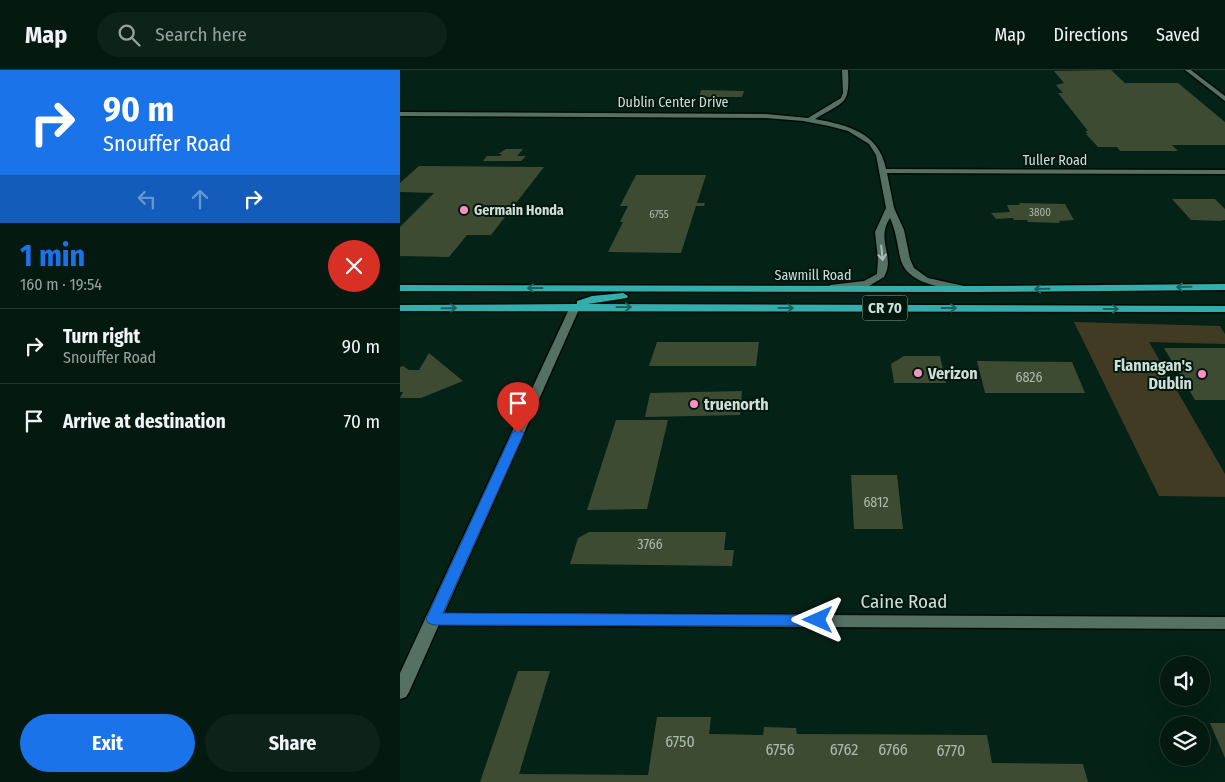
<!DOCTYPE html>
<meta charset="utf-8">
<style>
:root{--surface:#041a11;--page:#0d231a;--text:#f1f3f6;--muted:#97a19f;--line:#253831;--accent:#1a73e8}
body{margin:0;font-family:"Fira Sans Condensed",sans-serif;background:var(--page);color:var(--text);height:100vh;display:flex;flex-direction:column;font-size:19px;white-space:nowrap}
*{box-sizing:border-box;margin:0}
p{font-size:16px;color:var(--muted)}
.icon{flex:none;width:28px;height:28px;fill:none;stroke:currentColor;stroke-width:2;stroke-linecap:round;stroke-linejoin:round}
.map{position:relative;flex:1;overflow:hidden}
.sheet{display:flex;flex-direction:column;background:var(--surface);width:400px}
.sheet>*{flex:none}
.banner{background:#1a73e8;color:#fff;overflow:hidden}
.tools{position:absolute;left:760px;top:586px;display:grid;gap:10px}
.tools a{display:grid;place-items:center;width:50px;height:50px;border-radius:50%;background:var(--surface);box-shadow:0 5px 20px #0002,0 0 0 1px var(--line);font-size:25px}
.pin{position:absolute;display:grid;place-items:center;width:42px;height:42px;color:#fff;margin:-51px -21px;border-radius:50% 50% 50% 0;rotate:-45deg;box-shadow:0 0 5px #0007}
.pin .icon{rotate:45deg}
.me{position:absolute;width:55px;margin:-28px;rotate:270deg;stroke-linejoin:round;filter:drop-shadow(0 0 4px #0008)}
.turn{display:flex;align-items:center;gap:18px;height:105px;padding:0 20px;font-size:22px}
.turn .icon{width:65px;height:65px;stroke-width:2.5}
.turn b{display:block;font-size:35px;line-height:42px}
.lanes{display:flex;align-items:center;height:48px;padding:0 20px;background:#0003;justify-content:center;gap:25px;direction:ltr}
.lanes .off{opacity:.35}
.round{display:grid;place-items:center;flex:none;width:52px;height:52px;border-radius:26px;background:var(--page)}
.head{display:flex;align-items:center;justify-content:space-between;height:85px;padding:0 20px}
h1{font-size:30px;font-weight:700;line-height:38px;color:var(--accent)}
.cta{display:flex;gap:10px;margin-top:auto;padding:10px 20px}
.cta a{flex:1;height:58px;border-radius:30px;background:var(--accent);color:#fff;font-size:20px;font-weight:700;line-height:58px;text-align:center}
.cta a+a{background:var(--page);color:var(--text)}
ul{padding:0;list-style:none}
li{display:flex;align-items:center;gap:15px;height:75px;padding:0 20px;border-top:1px solid var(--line)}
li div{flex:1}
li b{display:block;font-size:19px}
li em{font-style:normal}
header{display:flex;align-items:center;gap:30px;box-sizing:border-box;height:70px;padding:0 25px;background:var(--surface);border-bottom:1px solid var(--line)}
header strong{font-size:24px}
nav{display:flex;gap:28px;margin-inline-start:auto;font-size:18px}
.search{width:350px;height:45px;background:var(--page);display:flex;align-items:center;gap:12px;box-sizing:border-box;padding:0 18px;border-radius:28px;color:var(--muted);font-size:19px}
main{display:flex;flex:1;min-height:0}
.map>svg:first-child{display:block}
</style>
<header>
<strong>Map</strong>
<div class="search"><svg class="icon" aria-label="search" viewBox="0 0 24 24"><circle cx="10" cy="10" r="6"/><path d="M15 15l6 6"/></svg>Search here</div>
<nav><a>Map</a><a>Directions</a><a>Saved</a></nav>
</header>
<main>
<section class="sheet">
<div class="banner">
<div class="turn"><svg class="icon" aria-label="right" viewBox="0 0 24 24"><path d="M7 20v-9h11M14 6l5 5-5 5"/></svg><div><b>90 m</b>Snouffer Road</div></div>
<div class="lanes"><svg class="icon off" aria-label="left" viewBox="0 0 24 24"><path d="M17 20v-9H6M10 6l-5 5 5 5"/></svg><svg class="icon off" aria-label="ahead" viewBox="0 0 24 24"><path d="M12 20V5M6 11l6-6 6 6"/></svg><svg class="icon" aria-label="right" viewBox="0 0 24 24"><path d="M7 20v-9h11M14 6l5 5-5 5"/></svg></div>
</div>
<div class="head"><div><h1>1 min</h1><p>160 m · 19:54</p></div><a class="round" style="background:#d93025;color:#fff"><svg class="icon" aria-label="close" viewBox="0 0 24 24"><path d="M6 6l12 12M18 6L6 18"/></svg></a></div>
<ul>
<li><svg class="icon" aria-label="right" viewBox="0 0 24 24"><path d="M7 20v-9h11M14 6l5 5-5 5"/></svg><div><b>Turn right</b><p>Snouffer Road</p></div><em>90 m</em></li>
<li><svg class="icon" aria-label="arrive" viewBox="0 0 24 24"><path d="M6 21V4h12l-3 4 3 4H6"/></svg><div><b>Arrive at destination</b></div><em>70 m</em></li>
</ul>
<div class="cta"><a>Exit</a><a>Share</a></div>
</section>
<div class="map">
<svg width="825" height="712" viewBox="0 0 825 712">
<rect width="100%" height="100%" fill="#052217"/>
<!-- green -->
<path fill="#413b24" d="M674,252L820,256L825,264V274L749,272L825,404V427L759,426Z"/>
<!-- building -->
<g fill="#3e4b33">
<path d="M711,0L725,13H778L825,52V75H772L778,81H720L717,77H698L686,64H688L685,61H688L658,23H663L656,15L664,13L654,1Z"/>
<path d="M301,20L344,21L342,27H299Z"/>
<path d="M106,79H123L117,86H126L121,91H83L87,86H100L102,84H98Z"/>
<path d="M19,96L144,97L91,165H67L49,187L0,186V157L34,123L0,122V113Z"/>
<path d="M236,105H306L297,133H305L304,136H296L281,183L208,182L223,152H220L228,136H220Z"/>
<path d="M772,129H815L825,139V150H821L823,151L791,150Z"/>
<path d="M619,133L665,134L674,150L659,151L660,153L628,152L627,150H614L613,148L596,149L591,143L610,142L607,135H620Z"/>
<path d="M257,272H359L356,296H249Z"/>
<path d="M764,278H825V330H795Z"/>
<path d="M29,283L63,311L21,328H0L3,322H0V297L3,296L9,300H19Z"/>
<path d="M504,286H540L546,313H494L491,294Z"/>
<path d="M577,291L672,292L685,323H585Z"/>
<path d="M342,321L340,345L245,347L250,323Z"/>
<path d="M216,350H268L247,439L187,440Z"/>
<path d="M451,405H497L503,459H454Z"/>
<path d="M189,462H326L324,480H334L332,496L170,494L178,468Z"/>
<path d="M118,601H150L119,704L248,705L257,647H311L309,664L363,665L364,657L396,658L397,664L587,665L592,693L683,694L688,712H80Z"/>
<path d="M810,653H825V688Z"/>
</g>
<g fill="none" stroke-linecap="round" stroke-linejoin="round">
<!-- minor casing -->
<g stroke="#000b04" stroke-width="3">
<g id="minor">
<path d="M442,0H448C450,36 444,31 415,49C447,55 479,62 486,99L825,100V104L487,103L494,138L504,160L510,189L514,198L528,208L564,216L566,218L561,221C538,216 506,214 500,187C497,173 496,161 490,148C475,171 496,186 484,207L469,216L433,220L430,219V215L464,211L477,204L478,189L475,162L486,138L476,85L469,74L448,61L429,56L403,51L366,48L0,46V42L366,44L408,48L441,28L443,23Z"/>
<path d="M785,0H791L825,26V31Z"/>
<path d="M33,543L825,547V559L33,555L27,553L25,549L27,545Z"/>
</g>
</g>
<!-- secondary casing -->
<g stroke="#000b04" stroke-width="3">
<path id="secondary" d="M175,234L180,237L9,622L6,627L0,629V603L170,237Z"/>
</g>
<!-- primary casing -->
<g stroke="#000b04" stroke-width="3">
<g id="primary">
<path d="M825,214V220L573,222L0,221V215L573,216Z"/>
<path d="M223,223L228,226L227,228L188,234L825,236V242L0,241V235L177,234V231L192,226Z"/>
</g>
</g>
<!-- minor -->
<use href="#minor" fill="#547164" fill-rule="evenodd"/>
<!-- secondary -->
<use href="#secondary" fill="#547164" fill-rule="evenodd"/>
<!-- primary -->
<use href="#primary" fill="#34adad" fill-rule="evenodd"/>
</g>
<!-- one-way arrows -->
<defs><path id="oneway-shaft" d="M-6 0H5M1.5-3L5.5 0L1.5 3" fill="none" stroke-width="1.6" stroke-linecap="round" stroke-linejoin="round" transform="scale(1.25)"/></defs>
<use stroke="#aabeb5" href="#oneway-shaft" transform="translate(482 183) rotate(84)"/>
<g stroke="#1a625e">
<use href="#oneway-shaft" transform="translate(784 217) rotate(179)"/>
<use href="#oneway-shaft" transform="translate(135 218) rotate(-180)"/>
<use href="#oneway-shaft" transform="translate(642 219) rotate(179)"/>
<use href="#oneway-shaft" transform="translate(224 237)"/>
<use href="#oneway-shaft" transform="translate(49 238) rotate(-1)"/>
<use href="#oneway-shaft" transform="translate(386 238)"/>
<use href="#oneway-shaft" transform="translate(549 238)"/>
<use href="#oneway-shaft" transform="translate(711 239)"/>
</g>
<!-- route -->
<path fill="#1a73e8" stroke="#114b97" d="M118,359L124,363L43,543L418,545L423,546L426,550L423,554L418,556L34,555L28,553L26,549L112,363Z"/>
<!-- markers -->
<g fill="#fd8ec0" stroke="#00180e" stroke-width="2">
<circle cx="64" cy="140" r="5"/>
<circle cx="518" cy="303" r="5"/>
<circle cx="802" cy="304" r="5"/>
<circle cx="294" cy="334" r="5"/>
</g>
<g text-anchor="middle" stroke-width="4" stroke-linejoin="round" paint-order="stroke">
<!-- far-number labels -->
<g font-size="11" fill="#abbaaf">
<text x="640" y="146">3800</text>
<text x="259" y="148">6755</text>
</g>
<!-- far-street labels -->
<g font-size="14" fill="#cfdfd8" stroke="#00180e">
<text x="273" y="37">Dublin Center Drive</text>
<text x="655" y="95">Tuller Road</text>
<text x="413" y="210">Sawmill Road</text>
</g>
<!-- far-poi labels -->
<g font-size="14" font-weight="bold" fill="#cfdfd8" stroke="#00180e" text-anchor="start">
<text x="74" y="145">Germain Honda</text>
</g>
<!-- number labels -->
<g font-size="14" fill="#abbaaf">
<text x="629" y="312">6826</text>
<text x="476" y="437">6812</text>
<text x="250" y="479">3766</text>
</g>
<!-- shield labels -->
<rect fill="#00180e" stroke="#91a39b" stroke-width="1" x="462.5" y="225.5" width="45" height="25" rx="4"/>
<g font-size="15" font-weight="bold" fill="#cfdfd8">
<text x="485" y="243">CR 70</text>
</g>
<!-- poi labels -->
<g font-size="16" font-weight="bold" fill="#cfdfd8" stroke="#00180e" text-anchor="start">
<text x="792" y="301" text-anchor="end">Flannagan's<tspan x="792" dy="18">Dublin</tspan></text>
<text x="528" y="309">Verizon</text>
<text x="304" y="340">truenorth</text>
</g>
<!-- near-number labels -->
<g font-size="16" fill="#abbaaf">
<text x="280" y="677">6750</text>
<text x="380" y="685">6756</text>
<text x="444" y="685">6762</text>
<text x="493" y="685">6766</text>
<text x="551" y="686">6770</text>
</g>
<!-- near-street labels -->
<g font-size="19" fill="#cfdfd8" stroke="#00180e">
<text x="504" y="538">Caine Road</text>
</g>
</g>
</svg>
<div class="tools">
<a><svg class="icon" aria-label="sound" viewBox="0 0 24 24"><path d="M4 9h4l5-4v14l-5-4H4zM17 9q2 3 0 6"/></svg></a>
<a><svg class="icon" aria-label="layers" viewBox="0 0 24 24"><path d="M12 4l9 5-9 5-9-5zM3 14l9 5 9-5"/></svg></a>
</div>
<div class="pin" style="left:118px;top:363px;background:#d93025"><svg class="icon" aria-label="arrive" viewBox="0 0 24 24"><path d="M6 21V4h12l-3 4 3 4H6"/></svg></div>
<svg class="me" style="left:418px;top:550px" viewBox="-20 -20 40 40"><path d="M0-17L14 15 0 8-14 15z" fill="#1a73e8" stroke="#fff" stroke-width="4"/></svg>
</div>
</main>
